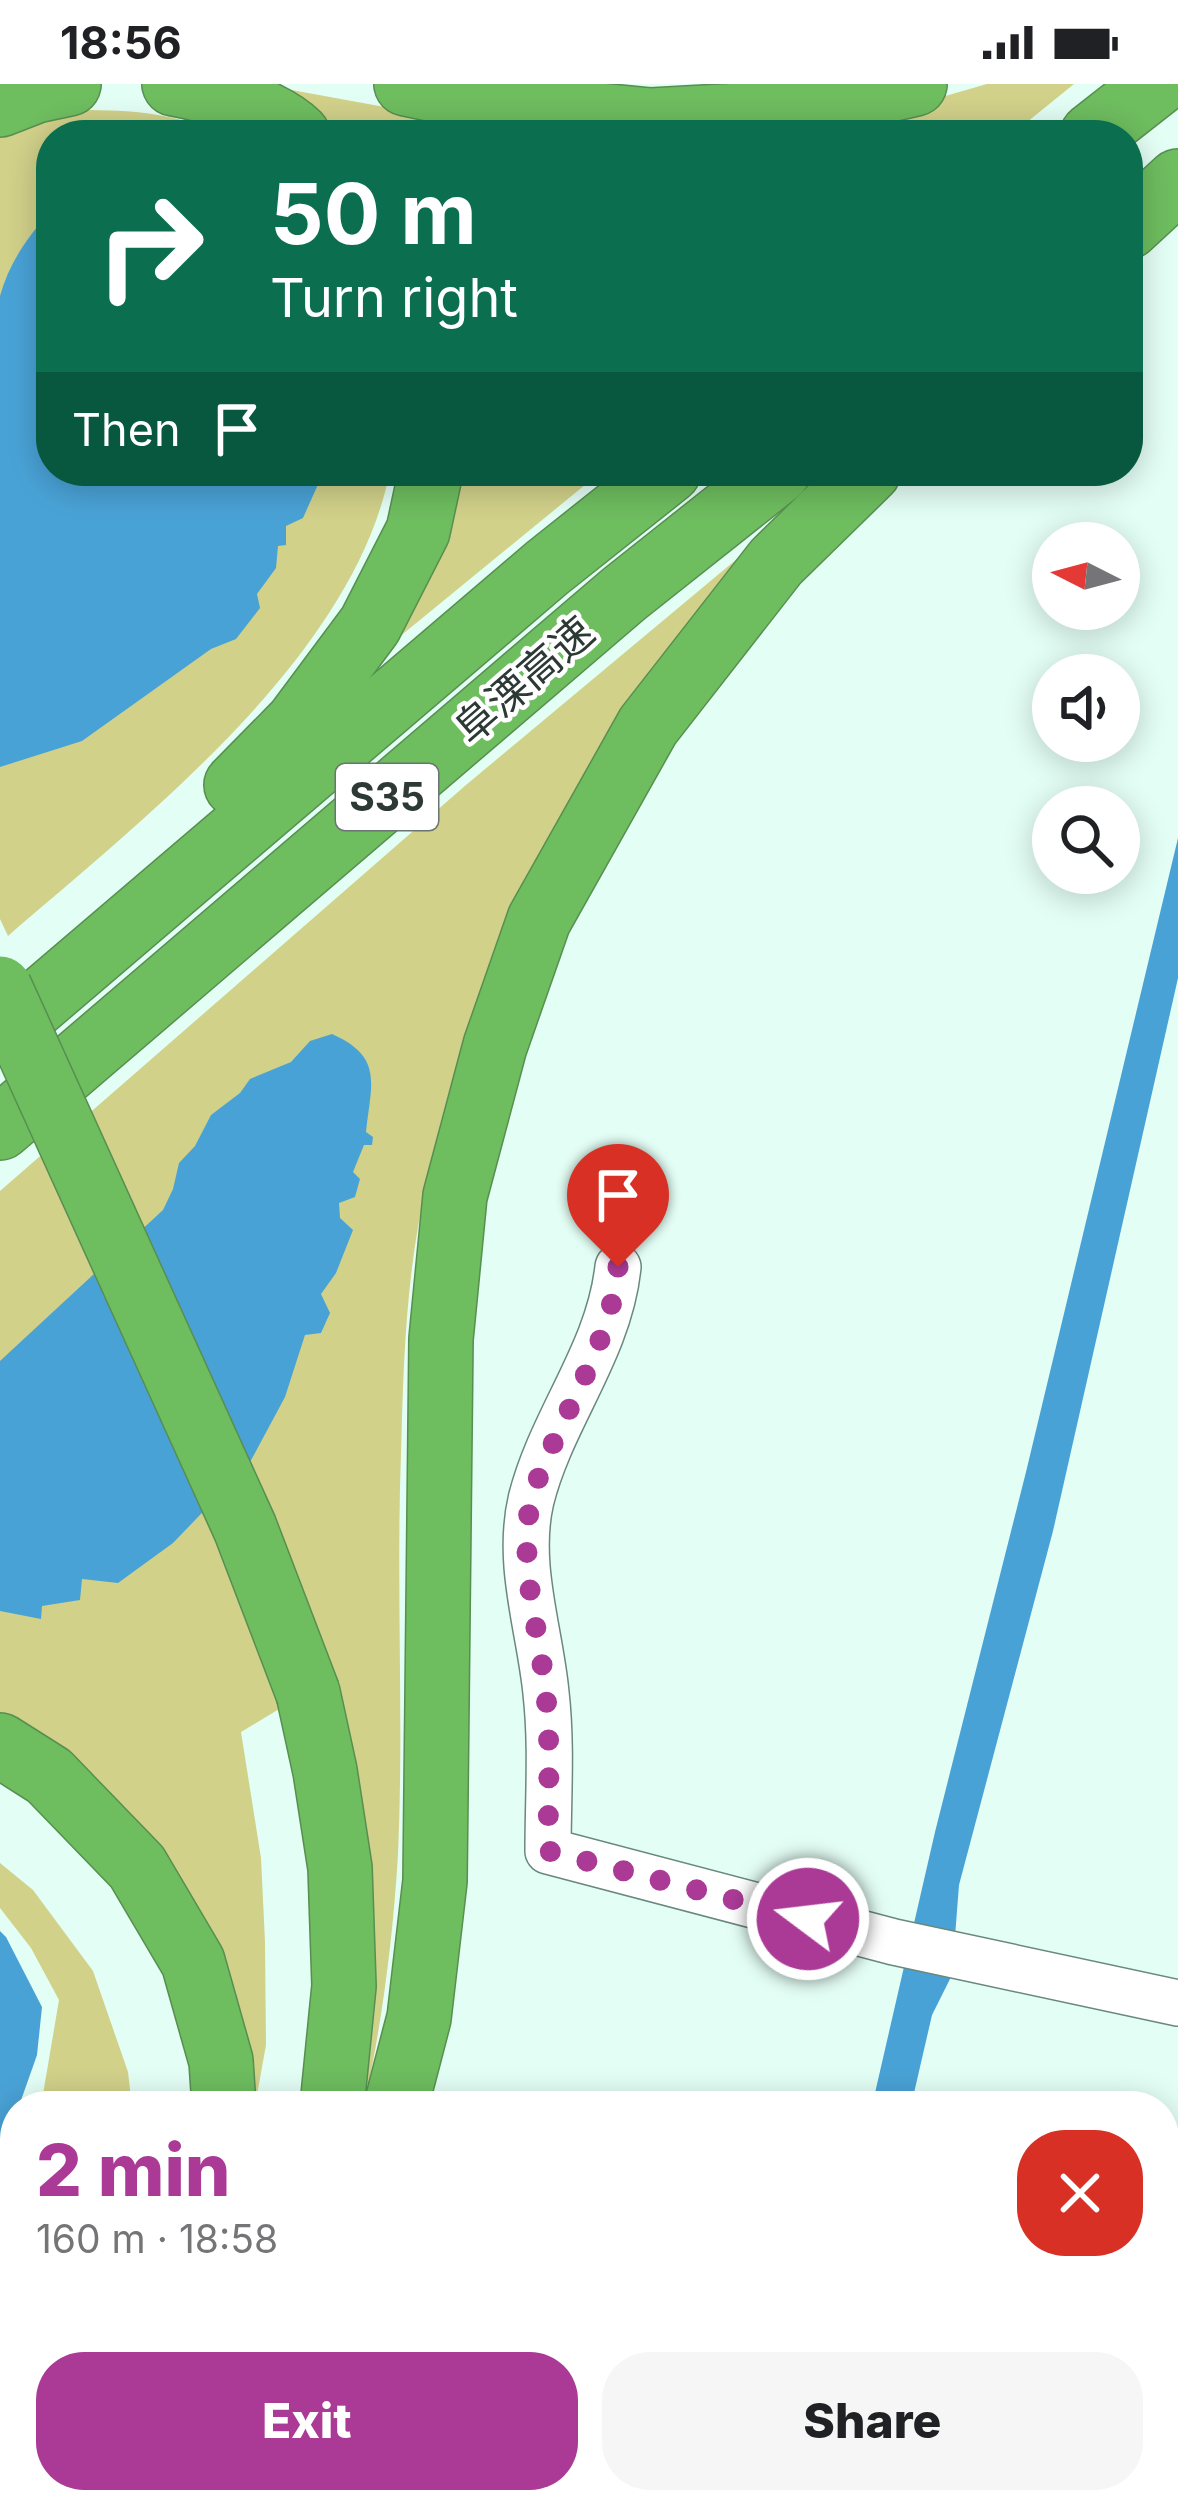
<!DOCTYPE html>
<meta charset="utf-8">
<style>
:root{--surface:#fff;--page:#f6f6f6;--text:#202124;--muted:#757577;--accent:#aa3a96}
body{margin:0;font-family:Inter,"Noto Sans SC",sans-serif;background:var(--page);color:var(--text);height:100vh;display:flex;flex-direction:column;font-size:45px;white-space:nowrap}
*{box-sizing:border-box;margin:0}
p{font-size:39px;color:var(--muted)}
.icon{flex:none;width:66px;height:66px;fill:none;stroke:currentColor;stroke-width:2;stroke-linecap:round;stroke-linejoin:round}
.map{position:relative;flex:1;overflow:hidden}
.drawer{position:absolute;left:0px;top:2007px;width:1179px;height:423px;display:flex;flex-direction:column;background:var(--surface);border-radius:48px 48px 0 0;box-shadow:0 6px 30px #0003}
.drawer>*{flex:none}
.top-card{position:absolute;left:36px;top:36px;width:1107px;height:366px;border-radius:48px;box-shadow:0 6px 30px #0003;background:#0b6e4f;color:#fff;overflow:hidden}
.needle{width:78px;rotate:276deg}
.controls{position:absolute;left:1032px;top:438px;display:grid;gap:24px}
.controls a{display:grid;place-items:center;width:108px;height:108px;border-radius:50%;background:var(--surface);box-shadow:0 6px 30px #0003;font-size:60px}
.pin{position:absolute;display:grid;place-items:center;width:102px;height:102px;color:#fff;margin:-123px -51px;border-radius:50% 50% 50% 0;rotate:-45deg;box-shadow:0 0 12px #0007}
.pin .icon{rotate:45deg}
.me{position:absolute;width:132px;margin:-66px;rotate:285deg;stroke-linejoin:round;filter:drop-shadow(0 0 9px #0008)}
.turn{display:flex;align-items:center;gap:42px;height:252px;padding:0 36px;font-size:54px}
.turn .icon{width:156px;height:156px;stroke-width:2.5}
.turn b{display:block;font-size:84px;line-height:102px}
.then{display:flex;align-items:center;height:114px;padding:0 36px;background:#0003;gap:24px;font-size:45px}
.round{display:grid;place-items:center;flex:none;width:126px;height:126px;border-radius:48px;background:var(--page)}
.head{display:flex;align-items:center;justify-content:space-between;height:204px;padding:0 36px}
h1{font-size:72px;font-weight:800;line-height:90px;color:var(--accent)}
.action{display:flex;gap:24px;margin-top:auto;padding:24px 36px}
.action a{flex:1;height:138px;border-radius:48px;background:var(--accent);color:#fff;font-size:48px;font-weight:800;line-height:138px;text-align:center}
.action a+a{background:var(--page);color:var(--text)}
.status{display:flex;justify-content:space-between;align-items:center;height:84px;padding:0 60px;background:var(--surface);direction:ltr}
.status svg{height:33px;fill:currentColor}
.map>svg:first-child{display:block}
</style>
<div class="status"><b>18:56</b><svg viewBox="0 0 49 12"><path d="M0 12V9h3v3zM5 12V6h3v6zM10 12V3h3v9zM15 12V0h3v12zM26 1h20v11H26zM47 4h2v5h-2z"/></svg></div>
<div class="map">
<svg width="1178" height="2428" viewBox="0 0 1178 2428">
<rect width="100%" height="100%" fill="#e3fef5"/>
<!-- green -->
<g fill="#d1d18a">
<path d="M259,0L537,51H330L315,38Z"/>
<path d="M987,0H1074L1011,51H777L869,34Z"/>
<path d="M81,26C131,26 177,29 223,51H51V387H390C353,573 145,733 8,852L0,835V43Z"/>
<path d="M451,387H602L365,581Z"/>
<path d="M756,459C692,540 625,619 574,709C498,842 444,993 418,1143C405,1218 403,1295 401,1370C396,1503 404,1637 398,1770C393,1855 382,1939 364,2022H351L322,1599L241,1648L261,1774L265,1858L266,1961L255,2022H243L211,1889L0,1646V1107L466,701Z"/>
<path d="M0,1779L33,1806L93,1887L128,1988L132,2022H41L59,1916L31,1864L0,1824Z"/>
<path d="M15,2200V2349L6,2358L0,2354V2241Z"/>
</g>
<!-- water -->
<g fill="#49a2d6">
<path d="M51,127V387H316L320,396L303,434L286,442V461L278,462L276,484L257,510L260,524L236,555L211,565L82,657L0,683V212C9,179 28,152 51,127Z"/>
<path d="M1178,754V894L1053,1447L959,1801L952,1891L932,1931L911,2022H872L935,1748L1026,1388Z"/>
<path d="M332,950C384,973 371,1000 366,1048L373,1053L372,1061H364L353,1088L360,1095L355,1113L339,1119L340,1134L353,1146L336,1189L321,1210L330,1229L321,1249L305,1251L285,1313L249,1380L173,1459L118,1499L82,1495L80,1516L42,1522L41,1535L0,1527V1277L163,1126L173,1105L179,1079L195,1062L211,1031L240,1009L250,995L291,978L310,957Z"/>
<path d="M0,1847L6,1853L42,1923L37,1971L19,2022H15L13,2058L15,2079L0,2091Z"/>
<path d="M15,2244V2304L0,2294V2271Z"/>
<path d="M776,2415H819L816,2428H773Z"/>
</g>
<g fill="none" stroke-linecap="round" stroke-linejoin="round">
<!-- minor casing -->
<g stroke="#69887e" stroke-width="48">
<path id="minor" d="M618,1183C609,1268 551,1335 531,1416C516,1481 540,1546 546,1609C552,1662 548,1715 548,1767L894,1858L1178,1919"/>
</g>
<!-- highway casing -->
<g stroke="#578f50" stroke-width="66">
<g id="highway">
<path d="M174,0C209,6 273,26 298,51"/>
<path d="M406,0L515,23L651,36L794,28L915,0"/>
<path d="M0,21L36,7L69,0"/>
<path d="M1092,51L1157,0"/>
<path d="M1128,143L1178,97"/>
<path d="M236,701L297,639L370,541L418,447L431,387"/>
<path d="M0,951L547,484L669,387"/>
<path d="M0,1044L624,510L779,387"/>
<path d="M308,1609L325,1687L340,1784L344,1902L332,2022"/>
<path d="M0,1661L49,1692L137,1783L193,1878L221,1977L224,2022"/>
<path d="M396,2022L419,1934L435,1797L441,1255L455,1112L495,962L539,836L648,642L776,478L869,387"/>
<path d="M111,2428L124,2415"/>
<path d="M190,2428L200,2415"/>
</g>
</g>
<!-- minor -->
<use href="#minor" stroke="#fff" stroke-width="45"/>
<!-- highway -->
<use href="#highway" stroke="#6ebd5f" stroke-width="63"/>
<!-- highway-bridge casing -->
<g stroke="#578f50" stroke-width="66" stroke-linecap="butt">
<path id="highway-bridge" d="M0,904L245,1444L308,1609"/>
</g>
<!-- highway-bridge -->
<use href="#highway-bridge" stroke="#6ebd5f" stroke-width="63"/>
</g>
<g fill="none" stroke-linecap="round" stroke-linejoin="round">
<!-- route -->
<path stroke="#aa3a96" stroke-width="21" stroke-dasharray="0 37.8" d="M618,1183C612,1247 578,1304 552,1362C544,1381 534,1401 530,1422C519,1486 540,1548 546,1612C551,1663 548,1715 548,1767L808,1835"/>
</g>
<g text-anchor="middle" stroke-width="9" stroke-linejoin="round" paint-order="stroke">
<!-- shield labels -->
<rect fill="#fff" stroke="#6b7472" stroke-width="3" x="336" y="680" width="102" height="66" rx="9"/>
<g font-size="39" font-weight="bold" fill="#2c3935">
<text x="387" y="727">S35</text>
</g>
<!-- street labels -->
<g font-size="42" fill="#2c3935" stroke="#fff">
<text transform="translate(524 596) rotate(-41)" y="15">阜溧高速</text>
</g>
</g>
</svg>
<div class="controls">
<a><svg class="needle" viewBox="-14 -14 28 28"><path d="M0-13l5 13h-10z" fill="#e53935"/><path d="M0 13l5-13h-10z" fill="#757577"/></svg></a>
<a><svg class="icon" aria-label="sound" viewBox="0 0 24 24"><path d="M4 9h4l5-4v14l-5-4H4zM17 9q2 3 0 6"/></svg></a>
<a><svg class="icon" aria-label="search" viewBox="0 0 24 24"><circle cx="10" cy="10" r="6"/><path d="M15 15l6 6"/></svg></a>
</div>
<div class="pin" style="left:618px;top:1183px;background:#d93025"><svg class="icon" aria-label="arrive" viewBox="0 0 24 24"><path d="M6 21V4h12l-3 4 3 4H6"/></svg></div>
<svg class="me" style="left:808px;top:1835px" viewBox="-20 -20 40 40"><circle r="17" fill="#aa3a96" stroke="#fff" stroke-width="3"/><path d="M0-11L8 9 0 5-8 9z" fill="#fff"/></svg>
<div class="top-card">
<div class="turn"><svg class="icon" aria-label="right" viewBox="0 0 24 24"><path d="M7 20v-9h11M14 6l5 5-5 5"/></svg><div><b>50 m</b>Turn right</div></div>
<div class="then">Then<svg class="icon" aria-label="arrive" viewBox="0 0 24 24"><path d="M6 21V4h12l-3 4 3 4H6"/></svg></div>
</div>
<section class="drawer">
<div class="head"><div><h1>2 min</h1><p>160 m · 18:58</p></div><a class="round" style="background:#d93025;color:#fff"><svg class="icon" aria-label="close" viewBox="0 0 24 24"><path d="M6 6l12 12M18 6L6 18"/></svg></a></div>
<div class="action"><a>Exit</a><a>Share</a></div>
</section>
</div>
